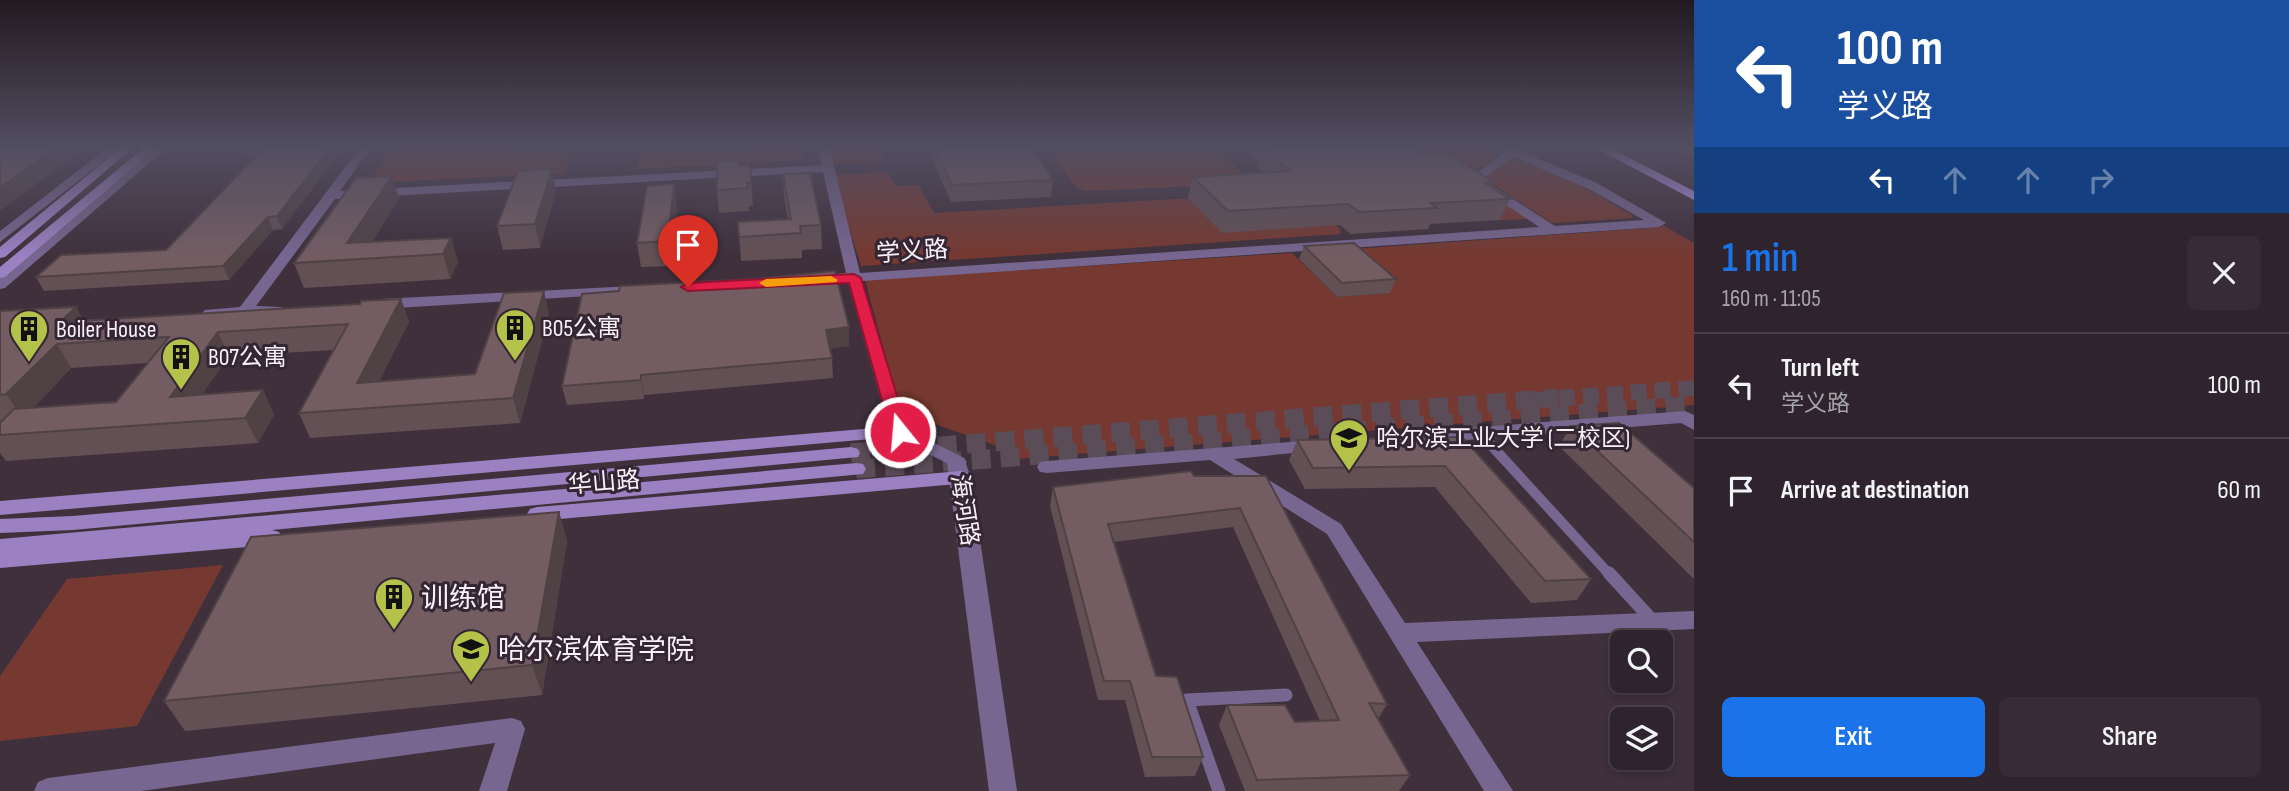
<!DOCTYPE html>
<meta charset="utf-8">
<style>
:root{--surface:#2f242d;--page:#372c35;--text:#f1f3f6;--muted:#a7a4aa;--line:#4a4149;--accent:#1a73e8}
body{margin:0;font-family:"Sofia Sans Condensed","Noto Sans SC",sans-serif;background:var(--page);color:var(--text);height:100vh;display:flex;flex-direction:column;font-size:26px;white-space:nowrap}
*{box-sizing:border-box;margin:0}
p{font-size:23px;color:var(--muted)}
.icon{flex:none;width:38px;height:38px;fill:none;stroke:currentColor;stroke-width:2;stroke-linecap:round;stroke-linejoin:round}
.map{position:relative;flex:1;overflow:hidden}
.panel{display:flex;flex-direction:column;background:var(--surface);width:595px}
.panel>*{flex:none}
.guide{background:#1a4fa0;color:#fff;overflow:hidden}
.fabs{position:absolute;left:1610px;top:630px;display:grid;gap:14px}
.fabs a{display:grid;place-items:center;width:63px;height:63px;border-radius:10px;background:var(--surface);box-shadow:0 4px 10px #0003,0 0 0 2px var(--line);font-size:35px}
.pin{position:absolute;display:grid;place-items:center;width:60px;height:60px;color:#fff;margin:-72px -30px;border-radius:50% 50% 50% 0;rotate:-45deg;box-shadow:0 0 7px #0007}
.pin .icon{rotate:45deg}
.me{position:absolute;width:77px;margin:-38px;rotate:343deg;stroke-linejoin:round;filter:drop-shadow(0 0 5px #0008)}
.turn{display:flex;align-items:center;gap:24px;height:147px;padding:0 28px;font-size:32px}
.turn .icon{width:91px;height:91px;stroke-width:2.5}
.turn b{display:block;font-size:49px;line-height:60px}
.lanes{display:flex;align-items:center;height:66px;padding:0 28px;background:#0003;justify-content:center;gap:35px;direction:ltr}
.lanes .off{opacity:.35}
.round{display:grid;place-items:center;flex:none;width:74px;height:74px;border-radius:10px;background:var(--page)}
.summary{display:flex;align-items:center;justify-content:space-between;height:119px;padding:0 28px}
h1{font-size:42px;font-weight:600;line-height:52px;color:var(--accent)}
.primary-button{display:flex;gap:14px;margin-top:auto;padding:14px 28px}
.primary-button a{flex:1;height:80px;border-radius:10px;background:var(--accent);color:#fff;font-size:28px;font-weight:600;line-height:80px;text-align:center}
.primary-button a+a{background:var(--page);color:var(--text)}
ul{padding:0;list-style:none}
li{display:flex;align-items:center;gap:21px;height:105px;padding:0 28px;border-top:2px solid var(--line)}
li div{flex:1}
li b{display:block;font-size:26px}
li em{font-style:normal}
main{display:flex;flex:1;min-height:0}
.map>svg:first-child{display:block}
</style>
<main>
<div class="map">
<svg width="1694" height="791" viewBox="0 0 1694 791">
<rect width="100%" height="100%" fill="#3f303c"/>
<!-- green -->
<g fill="#763931">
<path d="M393,146H573L565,173L369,183Z"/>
<path d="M640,146H801L804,160L637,169Z"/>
<path d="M827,146H903L904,148L882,150L883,162L832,164Z"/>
<path d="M1045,146H1213L1248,178L1223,185L1084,191L1076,187Z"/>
<path d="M1375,146H1482L1496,153L1497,157L1465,176L1530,219L1500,220Z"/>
<path d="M1508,160C1546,159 1599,197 1632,215V218L1552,223L1483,178Z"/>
<path d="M887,172L897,186L918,185L934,213L1297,192L1341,230L1340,234L861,266L833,175Z"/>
<path d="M1659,223L1694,243V405L1002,460L1000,447L901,412L865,280L1292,253L1337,297L1389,293L1340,250L1663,227Z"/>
<path d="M223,565L137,726L0,741V676L67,579Z"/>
</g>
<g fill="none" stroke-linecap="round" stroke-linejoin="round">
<!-- secondary-tunnel-far1 -->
<path stroke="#5b4d58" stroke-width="16" stroke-dasharray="16 8" stroke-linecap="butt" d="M1535,400L1694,388"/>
<!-- secondary-tunnel -->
<g stroke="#5b4d58" stroke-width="19" stroke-dasharray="19 10" stroke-linecap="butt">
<path d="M851,453L1558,398"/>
<path d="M856,469L1694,405"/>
</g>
<!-- service-far1 -->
<path stroke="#776690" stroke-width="10" d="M1480,433L1610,575"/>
<!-- service -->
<g stroke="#776690" stroke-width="13">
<path d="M1609,573L1653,621"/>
<path d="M1219,791L1187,700L1286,695"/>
</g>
<!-- minor -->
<g fill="#776690" fill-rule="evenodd">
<path d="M361,146H372L340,191L822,165L817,146H829L860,273L1539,227L1468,179L1504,153L1492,146H1508L1597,183L1666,223L1659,227L862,281L907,429L964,458L967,462L964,466L957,468L892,436L890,432L848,282L814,284L807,280L814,276L846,273L823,172L335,199L256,306L281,307L284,310L281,313L205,316L202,313L205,310L240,307ZM1514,157L1589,189L1644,220L1555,226L1482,179Z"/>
<path d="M633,286L640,290L638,293L381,309L373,304L381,299Z"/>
<path d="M1685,411L1694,415V430L1681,423L1403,445L1394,439L1403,433Z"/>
<path d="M1316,440L1323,442L1325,446L1323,450L1234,459L1341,524L1405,623L1694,611V629L1417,642L1513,791H1484L1327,534L1210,460L1047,473L1040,472L1037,467L1040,462L1047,461Z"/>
<path d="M512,718L521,721L525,729L507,791H479L495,743L141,791H34L38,782L48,778Z"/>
</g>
<!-- tertiary -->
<g fill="#776690" fill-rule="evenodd">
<path d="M110,146H123L0,242V231Z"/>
<path d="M157,146H169L5,288L0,289V277Z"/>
<path d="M957,456L964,458L971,478L1017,791H989L947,462L950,458Z"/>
</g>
<!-- secondary -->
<g fill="#9b80c2" fill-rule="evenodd">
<path d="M123,146H135L5,257L0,258V247Z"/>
<path d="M146,146H158L5,277L0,278V267Z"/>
<path d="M899,426L906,428L908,432L906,436L0,515V501Z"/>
<path d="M851,447L858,449L860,453L858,457L73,530L0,533V519L73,516Z"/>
<path d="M856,463L863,464L866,469L863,474L272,530L279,532L282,537L279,542L272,545L0,568V539Z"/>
<path d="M961,471L968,473L971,478L968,483L537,521L530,519L527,514L530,509L537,507Z"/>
</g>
<!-- primary -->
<path fill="#b793e9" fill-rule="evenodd" d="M1592,146H1606L1694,191V200Z"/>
</g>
<!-- wall -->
<g fill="#635055" fill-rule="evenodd">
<path d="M244,146H344L282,229L273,230L229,280L44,291L36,277L166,250L254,158L248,159Z"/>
<path d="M926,146H1030L1053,180L1051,197L951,202Z"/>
<path d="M1242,146H1411L1425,155L1493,182L1491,187L1510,199L1500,220L1430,224L1428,229L1351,234L1340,225L1222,233L1188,198L1193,177L1262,173L1257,168L1259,161Z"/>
<path d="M1675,146H1694V158L1674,149Z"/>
<path d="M750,165L753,206H749V211L719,213L717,190L739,166Z"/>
<path d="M783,174L821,225L822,249L802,250V258L741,261L738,222L788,219L784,197Z"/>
<path d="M392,176L399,198L372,242L451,238L458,262L450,279L304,288L294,263Z"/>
<path d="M556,191L540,248L503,250L497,226Z"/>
<path d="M677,207L671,266L641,267L637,243Z"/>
<path d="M1304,246L1396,279L1390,293L1337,297L1299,259Z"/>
<path d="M401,299L409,322L379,381L475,374L549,314L520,423L310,438L299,413L334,350L229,356L202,394L263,390L274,415L258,443L6,461L0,453V423L2,421H0V311L76,307L84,321L360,304ZM148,363L116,402L34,407L71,368Z"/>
<path d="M849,327V346L830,348L832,358L833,378L644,395V399L567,405L562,386Z"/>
<path d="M1571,426L1694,488V579L1559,446Z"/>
<path d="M1462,437L1591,579L1577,600L1531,603L1435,487L1305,489L1289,460L1297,440Z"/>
<path d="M1194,476H1266L1387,704L1378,719L1410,775L1399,791H1245L1219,725L1227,705L1295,722L1320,721L1233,527L1114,542L1156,676L1203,757L1195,776L1145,777L1125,700H1098L1050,506L1053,487Z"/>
<path d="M559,512L567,541L542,695L185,731L164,701Z"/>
</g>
<!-- shaded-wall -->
<g fill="#504145">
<path d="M58,146H87L0,211V188Z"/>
<path d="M331,146H344L282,229L277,216Z"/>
<path d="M552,169L556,191L540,248L535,224Z"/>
<path d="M392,176L399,198L362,259L347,243Z"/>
<path d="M674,184L677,207L671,266L668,241Z"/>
<path d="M268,217L273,230L229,280L223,266Z"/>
<path d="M451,238L458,262L450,279L443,254Z"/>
<path d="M544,291L549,314L520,423L513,398Z"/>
<path d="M401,299L409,322L366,408L357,383Z"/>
<path d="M76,307L89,331L60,322Z"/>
<path d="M849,327V346L826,349V330Z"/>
<path d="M218,332L229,356L183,422L170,397Z"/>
<path d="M57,344L71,368L23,419L6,394Z"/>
<path d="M641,375L644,395V399L641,380Z"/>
<path d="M263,390L274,415L258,443L245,418Z"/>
<path d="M559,512L567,541L542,695L532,665Z"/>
</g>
<!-- building -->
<g fill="#735d63" stroke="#504145" stroke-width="2">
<path d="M0,146H58L0,188Z"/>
<path d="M266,146H331L277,216L268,217L223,266L36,277L61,255L166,250Z"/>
<path d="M934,146H1030L1053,180L952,185Z"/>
<path d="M1271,146H1411L1425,155L1449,154L1493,182L1485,183L1510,199L1430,203L1437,208L1359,212L1348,204L1228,211L1193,177L1290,171L1262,148H1272Z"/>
<path d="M738,160L739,166L750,165L751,183H747L748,188L717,190V161Z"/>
<path d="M552,169L535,224L497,226L518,171Z"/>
<path d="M810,173L821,225L800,226L801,233L739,237L738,222L791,219L783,174Z"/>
<path d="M392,176L347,243L451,238L443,254L294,263L356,178Z"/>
<path d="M674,184L668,241L637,243L647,186Z"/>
<path d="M1354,243L1396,279L1342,283L1304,246Z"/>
<path d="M835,271L849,327L826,330L832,358L641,375V380L562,386L582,294L619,291L620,286L754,279Z"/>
<path d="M544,291L513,398L299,413L348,324L218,332L170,397L263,390L245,418L0,435V423L14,409L116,402L169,337L57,344L6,394L0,395V311L76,307L60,322L360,304L361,301L401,299L357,383L475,374L504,293Z"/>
<path d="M1619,423L1694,488V542L1571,426Z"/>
<path d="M1462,437L1591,579L1545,581L1445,466L1313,468L1297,440Z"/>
<path d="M1191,471L1194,476H1266L1387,704L1369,703L1410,775L1257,780L1227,705H1285L1295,722L1339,720L1240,508L1108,524L1156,676L1177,677L1203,757H1152L1130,681H1104L1053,487Z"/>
<path d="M559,512L532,665L164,701L251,537Z"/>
</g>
<!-- sky -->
<linearGradient id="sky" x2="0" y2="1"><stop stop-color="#231a21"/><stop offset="0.57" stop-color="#524e61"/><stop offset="1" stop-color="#524e61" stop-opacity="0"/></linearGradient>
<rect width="1694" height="257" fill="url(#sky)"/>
<!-- route -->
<path fill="#e11d48" stroke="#92132f" stroke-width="2" d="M854,274L861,278L908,432L905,435L900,437L891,432L849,283L688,291L681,287L688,283Z"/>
<!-- slow -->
<path fill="#f59e0b" d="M831,276L838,280L836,282L766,287L759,283L766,279Z"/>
<!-- icons -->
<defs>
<g id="building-pin" transform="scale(2.0125)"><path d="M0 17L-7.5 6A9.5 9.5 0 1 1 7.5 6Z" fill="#b5c249" stroke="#342632"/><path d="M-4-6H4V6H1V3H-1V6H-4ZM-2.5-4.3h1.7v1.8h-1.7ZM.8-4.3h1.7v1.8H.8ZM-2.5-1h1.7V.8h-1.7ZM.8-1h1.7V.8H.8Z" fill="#111"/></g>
<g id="university-pin" transform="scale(2.0125)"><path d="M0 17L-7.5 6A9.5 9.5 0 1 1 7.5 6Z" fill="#b5c249" stroke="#342632"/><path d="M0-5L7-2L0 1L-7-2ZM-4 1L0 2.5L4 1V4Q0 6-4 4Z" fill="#111"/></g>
</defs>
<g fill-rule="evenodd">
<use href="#building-pin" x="515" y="328"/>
<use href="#building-pin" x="29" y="329"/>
<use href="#building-pin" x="181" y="357"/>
<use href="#university-pin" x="1349" y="438"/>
<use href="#building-pin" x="394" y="597"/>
<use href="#university-pin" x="471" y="649"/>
</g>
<g text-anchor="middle" stroke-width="6" stroke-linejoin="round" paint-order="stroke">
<!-- street labels -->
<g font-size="24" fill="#f9f0f8" stroke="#342632">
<text transform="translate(912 251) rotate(-4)" y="8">学义路</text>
<text transform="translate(604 482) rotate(-5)" y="8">华山路</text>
<text transform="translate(965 510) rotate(81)" y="8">海河路</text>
</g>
<!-- poi labels -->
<g font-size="24" fill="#f9f0f8" stroke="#342632" text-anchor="start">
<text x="542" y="336">B05公寓</text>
<text x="56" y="337">Boiler House</text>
<text x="208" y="365">B07公寓</text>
<text x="1376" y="446">哈尔滨工业大学 (二校区)</text>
</g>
<!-- near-poi labels -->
<g font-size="28" fill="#f9f0f8" stroke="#342632" text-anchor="start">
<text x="421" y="607">训练馆</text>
<text x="498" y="659">哈尔滨体育学院</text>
</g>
</g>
</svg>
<div class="fabs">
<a><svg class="icon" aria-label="search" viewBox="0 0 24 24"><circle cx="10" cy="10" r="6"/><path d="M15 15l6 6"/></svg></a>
<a><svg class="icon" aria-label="layers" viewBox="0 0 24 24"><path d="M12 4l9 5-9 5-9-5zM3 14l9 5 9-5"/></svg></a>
</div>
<div class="pin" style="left:688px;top:287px;background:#d93025"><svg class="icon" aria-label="arrive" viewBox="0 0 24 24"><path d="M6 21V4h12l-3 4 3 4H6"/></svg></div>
<svg class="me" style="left:900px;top:432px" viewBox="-20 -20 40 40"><circle r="17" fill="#e11d48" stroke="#fff" stroke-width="3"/><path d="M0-11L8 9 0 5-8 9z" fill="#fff"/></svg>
</div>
<section class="panel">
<div class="guide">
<div class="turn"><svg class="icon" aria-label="left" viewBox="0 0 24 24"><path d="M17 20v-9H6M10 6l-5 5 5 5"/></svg><div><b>100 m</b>学义路</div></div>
<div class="lanes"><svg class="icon" aria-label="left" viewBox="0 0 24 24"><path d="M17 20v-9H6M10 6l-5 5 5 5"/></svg><svg class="icon off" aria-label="ahead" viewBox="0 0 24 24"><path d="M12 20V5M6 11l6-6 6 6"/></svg><svg class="icon off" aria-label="ahead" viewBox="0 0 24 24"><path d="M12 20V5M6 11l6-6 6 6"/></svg><svg class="icon off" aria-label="right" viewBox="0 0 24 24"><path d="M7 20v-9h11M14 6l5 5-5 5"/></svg></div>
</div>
<div class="summary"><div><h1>1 min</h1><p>160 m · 11:05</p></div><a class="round"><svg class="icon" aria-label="close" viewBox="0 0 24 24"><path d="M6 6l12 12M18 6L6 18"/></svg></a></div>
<ul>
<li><svg class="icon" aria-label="left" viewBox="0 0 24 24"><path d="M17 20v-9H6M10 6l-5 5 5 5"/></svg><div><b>Turn left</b><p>学义路</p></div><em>100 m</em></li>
<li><svg class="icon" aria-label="arrive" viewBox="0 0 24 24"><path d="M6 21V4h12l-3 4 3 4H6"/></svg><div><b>Arrive at destination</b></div><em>60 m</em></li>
</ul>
<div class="primary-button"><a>Exit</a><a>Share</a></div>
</section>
</main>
